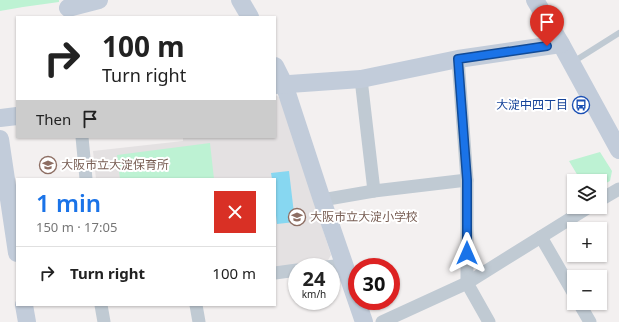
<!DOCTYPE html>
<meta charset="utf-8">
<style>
:root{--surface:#fff;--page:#f6f6f6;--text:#222;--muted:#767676;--line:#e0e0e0;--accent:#1a73e8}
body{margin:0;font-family:"Noto Sans","Noto Sans JP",sans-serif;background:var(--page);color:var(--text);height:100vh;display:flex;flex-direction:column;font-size:15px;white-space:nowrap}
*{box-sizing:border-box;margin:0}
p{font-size:13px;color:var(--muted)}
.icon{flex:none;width:22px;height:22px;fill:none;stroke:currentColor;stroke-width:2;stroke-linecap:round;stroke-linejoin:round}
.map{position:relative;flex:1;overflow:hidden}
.panel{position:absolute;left:16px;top:178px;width:260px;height:128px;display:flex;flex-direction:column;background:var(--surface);border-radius:0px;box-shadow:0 1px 3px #0004}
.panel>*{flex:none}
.hud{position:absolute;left:16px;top:16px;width:260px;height:122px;border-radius:0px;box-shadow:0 1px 3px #0004;background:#fff;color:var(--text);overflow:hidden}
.controls{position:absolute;left:567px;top:174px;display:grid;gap:8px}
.controls a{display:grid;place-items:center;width:40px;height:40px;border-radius:0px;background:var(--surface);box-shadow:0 1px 3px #0004;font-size:20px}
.speed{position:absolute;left:288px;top:258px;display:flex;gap:8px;font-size:20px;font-weight:700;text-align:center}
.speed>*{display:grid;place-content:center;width:52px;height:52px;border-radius:50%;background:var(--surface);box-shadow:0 1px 3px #0004;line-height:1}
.speed small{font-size:10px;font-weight:400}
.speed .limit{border:6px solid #d22;background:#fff;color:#111}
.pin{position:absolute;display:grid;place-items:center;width:34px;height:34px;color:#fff;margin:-41px -17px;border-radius:50% 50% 50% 0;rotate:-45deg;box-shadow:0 0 4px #0007}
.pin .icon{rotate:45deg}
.me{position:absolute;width:44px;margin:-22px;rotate:0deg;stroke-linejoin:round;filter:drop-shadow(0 0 3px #0008)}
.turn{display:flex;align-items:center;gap:14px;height:84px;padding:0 20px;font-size:18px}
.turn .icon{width:52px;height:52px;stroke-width:2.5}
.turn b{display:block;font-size:28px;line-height:34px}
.then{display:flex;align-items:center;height:38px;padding:0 20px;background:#0003;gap:8px;font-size:15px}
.round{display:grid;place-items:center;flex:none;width:42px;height:42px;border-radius:0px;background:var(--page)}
.summary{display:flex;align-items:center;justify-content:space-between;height:68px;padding:0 20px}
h1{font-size:24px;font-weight:600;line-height:30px;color:var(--accent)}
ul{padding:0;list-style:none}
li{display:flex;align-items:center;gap:12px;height:52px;padding:0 20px;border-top:1px solid var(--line)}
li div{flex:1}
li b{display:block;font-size:15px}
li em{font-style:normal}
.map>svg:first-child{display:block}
</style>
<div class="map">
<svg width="619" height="322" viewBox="0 0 619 322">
<rect width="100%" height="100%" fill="#f3f0f0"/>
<!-- education -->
<path fill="#e4e1e2" d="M275,95L281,98L331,255L327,262L275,267V179H96L93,151L183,141V137H275Z"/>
<!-- green -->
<g fill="#bdf2d3">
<path d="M0,0H59V2L23,7L0,11Z"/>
<path d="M210,143L214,179H120L117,155Z"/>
<path d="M600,152L612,171L610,181L600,186V181H581L569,161Z"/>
</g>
<!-- water -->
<path fill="#87d7f1" d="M289,171L295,222L277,224L275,207V179H272L271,173Z"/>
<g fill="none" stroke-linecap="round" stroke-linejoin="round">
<!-- lane -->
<path stroke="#c0cad3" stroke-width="6" d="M573,62L619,33"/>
<!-- street -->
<g stroke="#c0cad3" stroke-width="13">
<path d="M458,59L467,180V283L489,322"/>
<path d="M361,79L374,191"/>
<path d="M82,137L86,179"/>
<path d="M322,200L374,191L467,180"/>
<path d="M600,200L619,189"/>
<path d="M541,237L574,294"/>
<path d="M326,267L344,265"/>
<path d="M275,273L297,270"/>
<path d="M579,303L590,322"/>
<path d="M101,305L104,322"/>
<path d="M196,305L199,322"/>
<path d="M382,322L467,283L589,207"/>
</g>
<!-- secondary -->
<g stroke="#c2ccda" stroke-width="18">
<path d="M240,0L250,17"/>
<path d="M535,0L561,44L619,150"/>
<path d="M68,8L99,0"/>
<path d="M275,66L284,84L322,200L364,322"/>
<path d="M275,85L361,79L458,59L561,44"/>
<path d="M0,118L17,116"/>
<path d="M0,139L17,253"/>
<path d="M24,305L27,322"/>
</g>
</g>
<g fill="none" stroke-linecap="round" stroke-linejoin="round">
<!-- route casing -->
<g stroke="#114b97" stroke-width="10">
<path id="route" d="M467,253V180L458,59L547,46"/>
</g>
<!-- route -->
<use href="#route" stroke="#1a73e8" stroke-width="7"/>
</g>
<!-- icons -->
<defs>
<g id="bus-ring" transform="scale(0.9)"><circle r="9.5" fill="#fff" stroke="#1a4fb4" stroke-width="1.5"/><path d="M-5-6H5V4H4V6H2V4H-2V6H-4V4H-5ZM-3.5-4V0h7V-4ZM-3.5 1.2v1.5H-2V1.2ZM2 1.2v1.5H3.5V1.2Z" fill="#1a4fb4"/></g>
<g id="school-ring" transform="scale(0.9)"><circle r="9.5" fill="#fff" stroke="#8d6e63" stroke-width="1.5"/><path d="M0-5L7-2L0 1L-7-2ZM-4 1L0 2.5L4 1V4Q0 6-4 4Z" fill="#8d6e63"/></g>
</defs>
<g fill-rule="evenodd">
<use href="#bus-ring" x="581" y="105"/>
<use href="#school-ring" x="48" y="165"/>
<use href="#school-ring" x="297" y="217"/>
</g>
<g text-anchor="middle" stroke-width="4" stroke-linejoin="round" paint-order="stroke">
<!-- transit labels -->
<g font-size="12" fill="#164399" stroke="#fff" text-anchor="end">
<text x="568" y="109">大淀中四丁目</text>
</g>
<!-- education labels -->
<g font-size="12" fill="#785e54" stroke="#fff" text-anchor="start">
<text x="61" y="169">大阪市立大淀保育所</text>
<text x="310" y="221">大阪市立大淀小学校</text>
</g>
</g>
</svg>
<div class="controls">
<a><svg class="icon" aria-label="layers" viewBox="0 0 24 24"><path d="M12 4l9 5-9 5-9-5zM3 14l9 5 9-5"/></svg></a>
<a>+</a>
<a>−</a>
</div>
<div class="speed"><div>24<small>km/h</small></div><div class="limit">30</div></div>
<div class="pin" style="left:547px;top:46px;background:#d93025"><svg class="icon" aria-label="arrive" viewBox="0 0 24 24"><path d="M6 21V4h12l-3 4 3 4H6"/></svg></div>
<svg class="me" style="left:467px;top:253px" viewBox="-20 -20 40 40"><path d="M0-17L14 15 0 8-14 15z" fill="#1a73e8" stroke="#fff" stroke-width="4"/></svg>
<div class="hud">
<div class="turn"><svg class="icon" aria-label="right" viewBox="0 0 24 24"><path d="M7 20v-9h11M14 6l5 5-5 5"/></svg><div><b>100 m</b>Turn right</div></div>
<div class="then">Then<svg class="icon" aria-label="arrive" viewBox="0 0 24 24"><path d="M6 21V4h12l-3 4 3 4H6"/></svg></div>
</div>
<section class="panel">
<div class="summary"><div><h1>1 min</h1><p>150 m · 17:05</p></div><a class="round" style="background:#d93025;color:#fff"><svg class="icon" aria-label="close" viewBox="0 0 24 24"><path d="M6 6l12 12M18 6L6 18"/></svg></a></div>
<ul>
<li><svg class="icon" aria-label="right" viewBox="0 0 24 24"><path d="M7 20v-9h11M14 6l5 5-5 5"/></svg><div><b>Turn right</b></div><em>100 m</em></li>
</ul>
</section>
</div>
